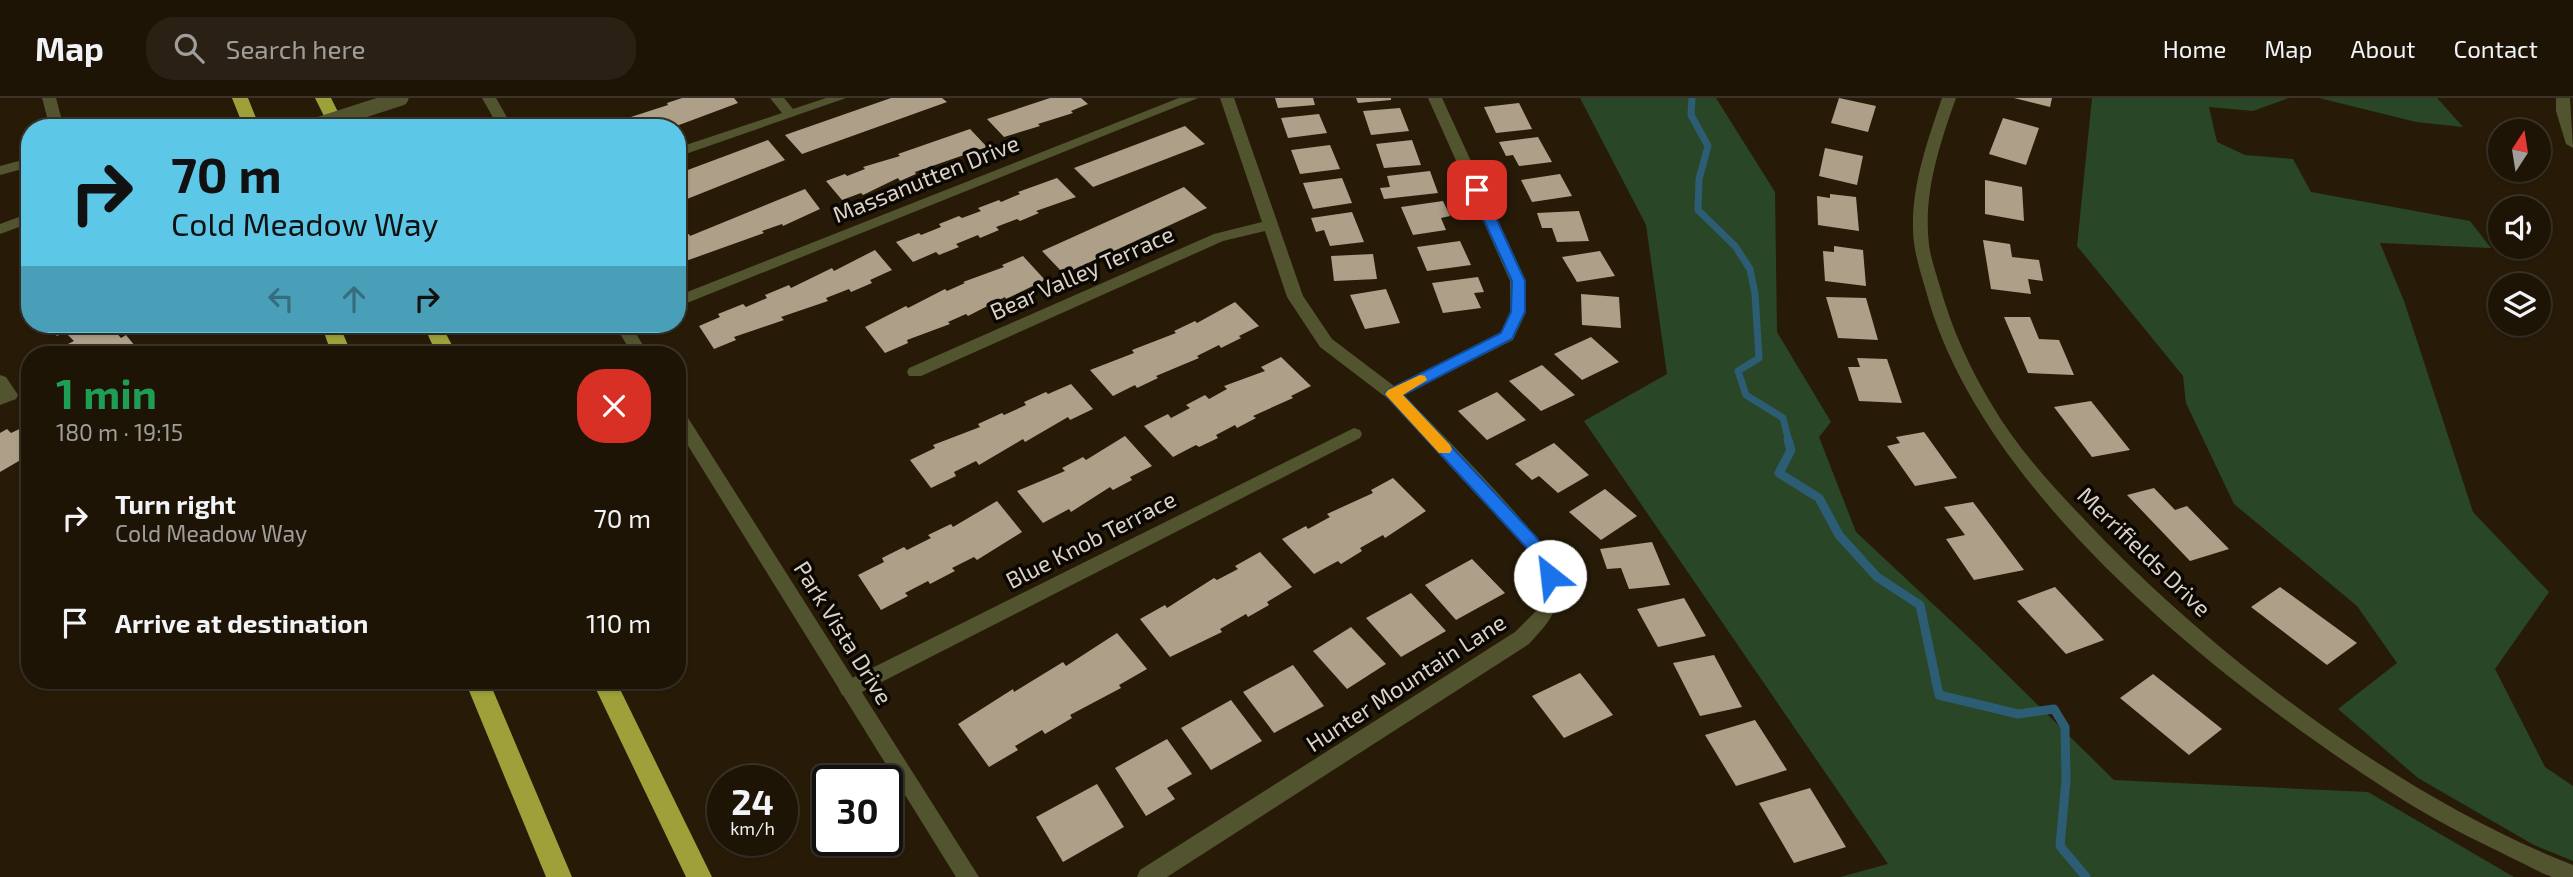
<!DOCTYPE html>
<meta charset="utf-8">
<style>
:root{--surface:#1d1406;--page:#2a2114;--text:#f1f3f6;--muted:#a09e9b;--line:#3b3328}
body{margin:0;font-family:"Exo 2",sans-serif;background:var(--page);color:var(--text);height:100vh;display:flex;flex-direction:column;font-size:26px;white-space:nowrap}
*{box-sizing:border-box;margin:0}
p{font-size:23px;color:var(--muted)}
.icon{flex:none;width:38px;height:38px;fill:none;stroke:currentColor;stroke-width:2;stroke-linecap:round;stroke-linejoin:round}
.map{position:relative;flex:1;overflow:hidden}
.details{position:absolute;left:21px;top:248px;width:665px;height:343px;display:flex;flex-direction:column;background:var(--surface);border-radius:28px;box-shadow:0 2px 5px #0004,0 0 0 2px var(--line)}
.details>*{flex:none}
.top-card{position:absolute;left:21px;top:21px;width:665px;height:214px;border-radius:28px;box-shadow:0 2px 5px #0004,0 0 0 2px var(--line);background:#5cc7e7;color:#111;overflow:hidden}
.needle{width:46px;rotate:12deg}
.buttons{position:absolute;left:2488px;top:21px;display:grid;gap:14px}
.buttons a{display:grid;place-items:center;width:63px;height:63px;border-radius:50%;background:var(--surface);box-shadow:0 2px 5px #0004,0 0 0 2px var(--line);font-size:35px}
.speed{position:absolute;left:707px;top:667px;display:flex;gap:14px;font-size:35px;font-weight:700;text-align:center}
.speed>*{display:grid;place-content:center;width:91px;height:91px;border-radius:50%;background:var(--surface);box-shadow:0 2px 5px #0004,0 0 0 2px var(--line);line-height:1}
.speed small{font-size:18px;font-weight:400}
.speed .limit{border:4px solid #111;border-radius:10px;background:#fff;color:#111}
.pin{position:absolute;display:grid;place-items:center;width:60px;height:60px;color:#fff;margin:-30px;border-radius:14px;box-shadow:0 4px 10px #0006}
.me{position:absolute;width:77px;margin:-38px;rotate:331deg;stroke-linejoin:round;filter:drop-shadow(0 0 5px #0008)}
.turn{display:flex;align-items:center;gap:24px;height:147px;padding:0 35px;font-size:32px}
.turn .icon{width:91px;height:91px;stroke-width:2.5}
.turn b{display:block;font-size:49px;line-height:60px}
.lanes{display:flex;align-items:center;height:66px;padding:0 35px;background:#0003;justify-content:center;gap:35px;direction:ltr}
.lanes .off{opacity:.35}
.round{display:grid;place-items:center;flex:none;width:74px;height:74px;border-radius:28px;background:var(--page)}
.headline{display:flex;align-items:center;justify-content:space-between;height:119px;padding:0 35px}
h1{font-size:42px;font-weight:700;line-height:52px;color:#1e9e55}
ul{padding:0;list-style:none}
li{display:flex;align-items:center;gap:21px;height:105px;padding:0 35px}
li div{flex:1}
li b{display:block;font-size:26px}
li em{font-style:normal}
header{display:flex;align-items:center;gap:42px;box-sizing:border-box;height:98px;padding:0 35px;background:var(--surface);border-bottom:2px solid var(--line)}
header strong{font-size:33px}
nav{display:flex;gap:38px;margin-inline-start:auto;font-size:24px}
.search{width:490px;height:63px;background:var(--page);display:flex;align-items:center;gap:18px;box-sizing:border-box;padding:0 24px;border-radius:28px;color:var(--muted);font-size:26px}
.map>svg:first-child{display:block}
</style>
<header>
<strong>Map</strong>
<div class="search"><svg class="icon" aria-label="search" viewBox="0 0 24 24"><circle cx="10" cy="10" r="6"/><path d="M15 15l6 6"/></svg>Search here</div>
<nav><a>Home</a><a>Map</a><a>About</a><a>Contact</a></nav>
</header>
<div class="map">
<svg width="2573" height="779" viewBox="0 0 2573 779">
<rect width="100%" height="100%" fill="#271b08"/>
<!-- green -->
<g fill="#294627">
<path d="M1580,0H1716L1775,94L1777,234L1831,324L1819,339L1856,434L1980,550L2114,682L2368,694L2514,779H1840L1888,766L1584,323L1667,276L1646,127Z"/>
<path d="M2092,0H2289L2253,13L2209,9L2217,44L2245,57L2293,61L2311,94L2470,123L2491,150L2380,145L2404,203L2473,414L2549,494L2495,571L2545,669L2573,688V763L2534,747L2418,680L2338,611L2397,565L2357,508L2234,406L2186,305L2183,278L2077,148Z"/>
<path d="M2319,0H2437L2463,29L2416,24Z"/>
</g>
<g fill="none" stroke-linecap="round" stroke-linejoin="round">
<!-- stream-far1 -->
<path stroke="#2c5d74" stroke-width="7" d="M1692,0L1691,17L1708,48L1699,81L1698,112L1735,148L1750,171L1755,196L1759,260L1738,273L1746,297L1783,320L1789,344"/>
<!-- stream -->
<path stroke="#2c5d74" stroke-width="9" d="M1788,342L1791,352L1779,375L1819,400L1839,437L1877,479L1920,507L1939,597L2018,616L2054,611L2065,629L2066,682L2060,748L2086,779"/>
</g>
<!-- building -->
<g fill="#ae9f88">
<path d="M682,0H734L738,5L671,30H597L668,7L667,5Z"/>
<path d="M891,0H942L947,4L802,56L785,37Z"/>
<path d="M1050,0H1081L1088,6L1071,13L1073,15L1038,26L1040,28L1004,39L987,21Z"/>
<path d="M1275,0H1313L1315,7L1278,10Z"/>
<path d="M1356,0H1391V2L1358,5Z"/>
<path d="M1839,0L1876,8L1868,34L1831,25Z"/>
<path d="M2014,0H2052L2050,9Z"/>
<path d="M1519,5L1532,31L1496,35L1484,9Z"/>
<path d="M1400,10L1409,33L1371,37L1363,13Z"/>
<path d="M1319,16L1327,35L1288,40L1281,20Z"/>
<path d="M2003,20L2039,30L2026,67L1989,56Z"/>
<path d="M1185,28L1205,46L1093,89L1074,70Z"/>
<path d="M970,31L987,49L915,74L916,76L900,83L898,80L863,97L861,95L842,102L826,83L845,76L847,78L865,71L863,69L900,58L898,56Z"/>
<path d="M1538,39L1552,64L1519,68L1513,57L1506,58L1499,44Z"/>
<path d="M768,42L785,62L677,105V76Z"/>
<path d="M1412,42L1421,67L1384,70L1376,46Z"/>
<path d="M1330,47L1340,71L1300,76L1291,52Z"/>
<path d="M1825,50L1863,58L1857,87L1819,78Z"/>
<path d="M1430,73L1438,95L1384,101L1380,90L1390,89L1387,78Z"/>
<path d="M1560,76L1572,98L1532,104L1521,82Z"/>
<path d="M1057,80L1076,99L1036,113L1039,115L1020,123L1017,121L996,129L999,132L980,140L978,137L956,146L959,149L939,157L936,154L913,164L896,144L919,135L921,137L941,129L939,126L959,118L962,120L981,113L978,110L999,102L1001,104L1020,96L1018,94Z"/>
<path d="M1342,80L1352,105L1313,111L1303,85Z"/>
<path d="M1985,82L2022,89L2024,123L1985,116Z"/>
<path d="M1184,89L1207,110L1064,176L1042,153Z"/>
<path d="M805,91L820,111L783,128L782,126L762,133L764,135L683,164L685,166L677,169V140L689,136L690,138Z"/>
<path d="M1830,96L1856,99L1859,133L1818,127L1817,98L1830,100Z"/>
<path d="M1443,103L1450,118L1441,120L1446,132L1413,137L1401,109Z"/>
<path d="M1579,113L1589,143L1557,144L1552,130H1542L1537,115Z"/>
<path d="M1352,114L1364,144L1330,148L1324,132L1316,134L1311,120Z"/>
<path d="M1983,142L2010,146L2012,159L2039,162L2043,183L2028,181L2031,196L1991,191Z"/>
<path d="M1460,143L1471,167L1427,173L1417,149Z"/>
<path d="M1834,148L1863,152L1866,188L1825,183L1823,153L1834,154Z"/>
<path d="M875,152L892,172L870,182L872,185L851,194L849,191L826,200L828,203L781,219L784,222L734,239L736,242L714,251L699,228L720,219L718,216L743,206L746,209L767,200L765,197L789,187L791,190L832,170L834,173Z"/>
<path d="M1600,153L1615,178L1577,184L1562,159Z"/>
<path d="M1373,156L1377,181L1334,183L1331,158Z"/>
<path d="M1023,158L1045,182L1006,201L1005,199L968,218L966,216L948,224L950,226L907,242L908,245L885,255L865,229L906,208L908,210L945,191L947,193L965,185L963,184L1004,169L1002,167Z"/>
<path d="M1478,179L1484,194L1474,195L1481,210L1443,215L1432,185Z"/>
<path d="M1386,191L1400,225L1365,231L1350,197Z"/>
<path d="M1581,196L1619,199L1621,230L1582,227Z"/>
<path d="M1826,199L1866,200L1878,242L1838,240Z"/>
<path d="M1235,204L1259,228L1239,238L1241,240L1221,250L1219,247L1197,258L1199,260L1156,278L1158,280L1137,290L1135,287L1113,298L1090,272L1134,255L1132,252L1176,235L1174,233L1195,223L1197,225Z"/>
<path d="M2004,219H2030L2039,241L2059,242L2074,277L2028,275Z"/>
<path d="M120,226L112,230L121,240L126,237L135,248L116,257H73L64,248L74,243L65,234L57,238L48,227Z"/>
<path d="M1591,239L1619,264L1582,282L1554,256Z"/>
<path d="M1281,259L1311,288L1291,298L1293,300L1253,318L1256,320L1237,330L1235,327L1216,337L1218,340L1199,349L1196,347L1173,359L1144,328L1168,316L1171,320L1190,310L1186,307L1205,297L1209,301L1227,291L1224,288L1265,273L1261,269Z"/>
<path d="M1857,260L1887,261L1902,305L1859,303L1848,269H1860Z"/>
<path d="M1542,267L1575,297L1541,313L1509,283Z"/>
<path d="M1071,286L1093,311L1070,322L1068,319L1025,344L1023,341L979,367L976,363L954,374L956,378L931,390L910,362L935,350L933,347L980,329L978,326L1002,315L1004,317L1026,307L1024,304L1046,294L1048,296Z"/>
<path d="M1497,294L1526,322L1487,342L1458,313Z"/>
<path d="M2091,303L2130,352L2092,359L2054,309Z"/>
<path d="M30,326V360L26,362L24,360L0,374V335L7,331L11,335Z"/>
<path d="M1924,334L1957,380L1915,388L1887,348L1900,345L1896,339Z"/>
<path d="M1125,338L1152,368L1130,379L1132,382L1113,392L1110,389L1071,414L1069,411L1043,425L1017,393L1065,373L1062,370L1083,359L1086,362Z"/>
<path d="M1554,345L1589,377L1558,395L1539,378L1532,382L1515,366Z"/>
<path d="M1393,380L1426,413L1385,440L1383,437L1360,450L1362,453L1341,466L1338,463L1314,476L1282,441L1306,428L1308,431L1330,419L1327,416L1373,395L1371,392Z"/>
<path d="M2154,390L2175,412L2187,408L2229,451L2190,463L2127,397Z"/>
<path d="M1605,391L1637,418L1601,442L1569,414Z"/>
<path d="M997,403L1022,434L977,462L974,459L952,470L955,473L930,486L928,483L905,495L908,498L881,512L858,477L884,464L882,460L904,449L907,452L931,440L928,437L951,426L953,429Z"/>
<path d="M1973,404L2024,472L1974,482L1946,441L1965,437L1944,409Z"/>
<path d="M1652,444L1670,487L1629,491L1621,470L1607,471L1600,451Z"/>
<path d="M1260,454L1292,489L1267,504L1269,507L1248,519L1246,516L1220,531L1222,534L1170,559L1140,521L1165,507L1167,510L1214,480L1217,482L1238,471L1235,468Z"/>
<path d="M1472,461L1505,495L1456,522L1425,487Z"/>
<path d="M2055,489L2104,542L2066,556L2017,503Z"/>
<path d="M2280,489L2357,545L2327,567L2251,509Z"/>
<path d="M1411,495L1446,533L1401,559L1366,520Z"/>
<path d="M1684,500L1706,538L1658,549L1637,511Z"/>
<path d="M1351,529L1386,566L1347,591L1313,553Z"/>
<path d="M1117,535L1147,571L1119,587L1121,590L1070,617L1072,620L1045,636L1042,632L1015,648L1018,652L989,669L958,626L1013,591L1014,594L1063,564L1066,568Z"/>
<path d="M1714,557L1742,609L1700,618L1673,565Z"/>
<path d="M1293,567L1324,608L1274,635L1243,594Z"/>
<path d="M1580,575L1613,617L1564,640L1532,598Z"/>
<path d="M2153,576L2222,631L2189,657L2120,600Z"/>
<path d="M1231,602L1262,643L1211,672L1181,630Z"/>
<path d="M1755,622L1787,672L1736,688L1705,637Z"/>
<path d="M1167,641L1192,676L1167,690L1175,701L1146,718L1115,670Z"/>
<path d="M1097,686L1124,729L1063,764L1036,719Z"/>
<path d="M1810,690L1846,749L1794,765L1759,705Z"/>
</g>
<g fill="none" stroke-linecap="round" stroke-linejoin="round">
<!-- minor -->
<g fill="#52542f" fill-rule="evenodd">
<path d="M42,0H56L64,30H50Z"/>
<path d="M770,0H784L793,11L826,0H846L677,59V50L782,15Z"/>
<path d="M1179,0H1198L677,209V198Z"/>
<path d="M1220,0H1234L1303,198L1332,241L1394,288L1501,235L1510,214V183L1428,0H1442L1526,183V214L1513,242L1404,297C1432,327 1558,449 1559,481C1560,513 1549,524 1529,546L1167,779H1137L1140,772L1515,534L1537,512L1541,478L1526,450L1387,300L1320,249L1287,199L1265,133L1223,143L921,278H909L907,274L909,270L1214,136L1262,124Z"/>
<path d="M1942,0H1956C1939,48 1923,96 1929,147C1931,161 1936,175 1940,189C1952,231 1969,269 1992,307C2016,348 2050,386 2083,420C2209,555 2400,700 2573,767V779H2552L2542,775C2495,751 2445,729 2400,700C2227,590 1981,398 1926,193C1920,172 1913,152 1913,130C1912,85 1928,42 1942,0Z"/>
<path d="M2556,0H2570L2573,50L2566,46L2556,13Z"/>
<path d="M30,60V69L0,77V68Z"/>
<path d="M0,277L6,279L18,297L16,301L0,307Z"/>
<path d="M1354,330L1360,332L1362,336L1360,340L856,597L849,599L842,597L839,591L842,585Z"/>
</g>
<!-- tertiary -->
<g fill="#52542f" fill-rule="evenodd">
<path d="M482,0H496L513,30H499Z"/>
<path d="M30,115V125L0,136V126Z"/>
<path d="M614,226H630L649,257H633Z"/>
<path d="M677,310L683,312L979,779H956L677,330Z"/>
</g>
<!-- motorway -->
<g fill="#9ea139" fill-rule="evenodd">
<path d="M232,0H248L260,30H244Z"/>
<path d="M315,0H331L346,30H330Z"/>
<path d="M321,226H339L352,257H332Z"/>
<path d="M423,226H441L457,257H437Z"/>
<path d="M465,583H489L572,779H546Z"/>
<path d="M592,583H616L712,779H686Z"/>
</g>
<!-- tertiary-bridge -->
<path stroke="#52542f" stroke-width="15" d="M308,30L401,0"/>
</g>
<!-- route -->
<path fill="#1a73e8" stroke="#114b97" stroke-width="2" d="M1477,87L1483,92L1525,183V214L1512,241L1403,297L1537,440L1558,478L1556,483H1544L1526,449L1385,296L1388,292L1501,235L1511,214L1512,183L1470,92Z"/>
<!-- slow -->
<path fill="#f59e0b" d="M1420,277L1425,278L1427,282L1403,297L1450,347L1452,351L1450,355H1439L1385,296L1388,292Z"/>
<g text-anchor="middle" stroke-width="7" stroke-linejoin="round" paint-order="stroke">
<!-- street labels -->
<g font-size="23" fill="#dbd2c7" stroke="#0b0702">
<text transform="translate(926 81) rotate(-22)" y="8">Massanutten Drive</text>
<text transform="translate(1082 175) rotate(-24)" y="8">Bear Valley Terrace</text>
<text transform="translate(1091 442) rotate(-27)" y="8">Blue Knob Terrace</text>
<text transform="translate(2144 454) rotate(44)" y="8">Merrifields Drive</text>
<text transform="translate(843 535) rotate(58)" y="8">Park Vista Drive</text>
<text transform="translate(1406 585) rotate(-33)" y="8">Hunter Mountain Lane</text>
</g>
</g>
</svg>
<div class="buttons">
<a><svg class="needle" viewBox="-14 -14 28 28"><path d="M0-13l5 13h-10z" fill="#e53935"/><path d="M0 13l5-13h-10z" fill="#a09e9b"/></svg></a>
<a><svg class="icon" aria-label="sound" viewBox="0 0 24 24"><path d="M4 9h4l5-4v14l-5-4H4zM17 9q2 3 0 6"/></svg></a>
<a><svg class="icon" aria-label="layers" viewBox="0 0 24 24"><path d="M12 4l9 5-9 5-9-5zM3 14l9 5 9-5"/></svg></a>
</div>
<div class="speed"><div>24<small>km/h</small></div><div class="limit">30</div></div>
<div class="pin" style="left:1477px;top:92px;background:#d93025"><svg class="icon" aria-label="arrive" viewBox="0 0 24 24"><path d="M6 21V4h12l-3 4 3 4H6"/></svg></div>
<svg class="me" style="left:1550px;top:478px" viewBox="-20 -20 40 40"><circle r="19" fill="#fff"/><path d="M0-13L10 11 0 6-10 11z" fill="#1a73e8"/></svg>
<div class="top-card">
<div class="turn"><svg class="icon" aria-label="right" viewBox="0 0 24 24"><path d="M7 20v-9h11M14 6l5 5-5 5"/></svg><div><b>70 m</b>Cold Meadow Way</div></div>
<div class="lanes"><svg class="icon off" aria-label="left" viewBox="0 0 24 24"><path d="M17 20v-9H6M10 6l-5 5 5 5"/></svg><svg class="icon off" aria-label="ahead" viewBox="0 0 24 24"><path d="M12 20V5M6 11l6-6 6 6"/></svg><svg class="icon" aria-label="right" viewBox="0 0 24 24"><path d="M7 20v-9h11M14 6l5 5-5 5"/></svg></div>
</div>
<section class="details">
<div class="headline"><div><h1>1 min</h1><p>180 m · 19:15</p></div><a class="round" style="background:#d93025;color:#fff"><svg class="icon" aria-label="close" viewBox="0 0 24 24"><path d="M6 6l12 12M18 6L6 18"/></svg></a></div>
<ul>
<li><svg class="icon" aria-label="right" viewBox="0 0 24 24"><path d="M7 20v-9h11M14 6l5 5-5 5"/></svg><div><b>Turn right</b><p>Cold Meadow Way</p></div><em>70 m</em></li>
<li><svg class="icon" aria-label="arrive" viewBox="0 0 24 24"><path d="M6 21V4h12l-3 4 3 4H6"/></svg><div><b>Arrive at destination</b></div><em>110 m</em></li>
</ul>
</section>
</div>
